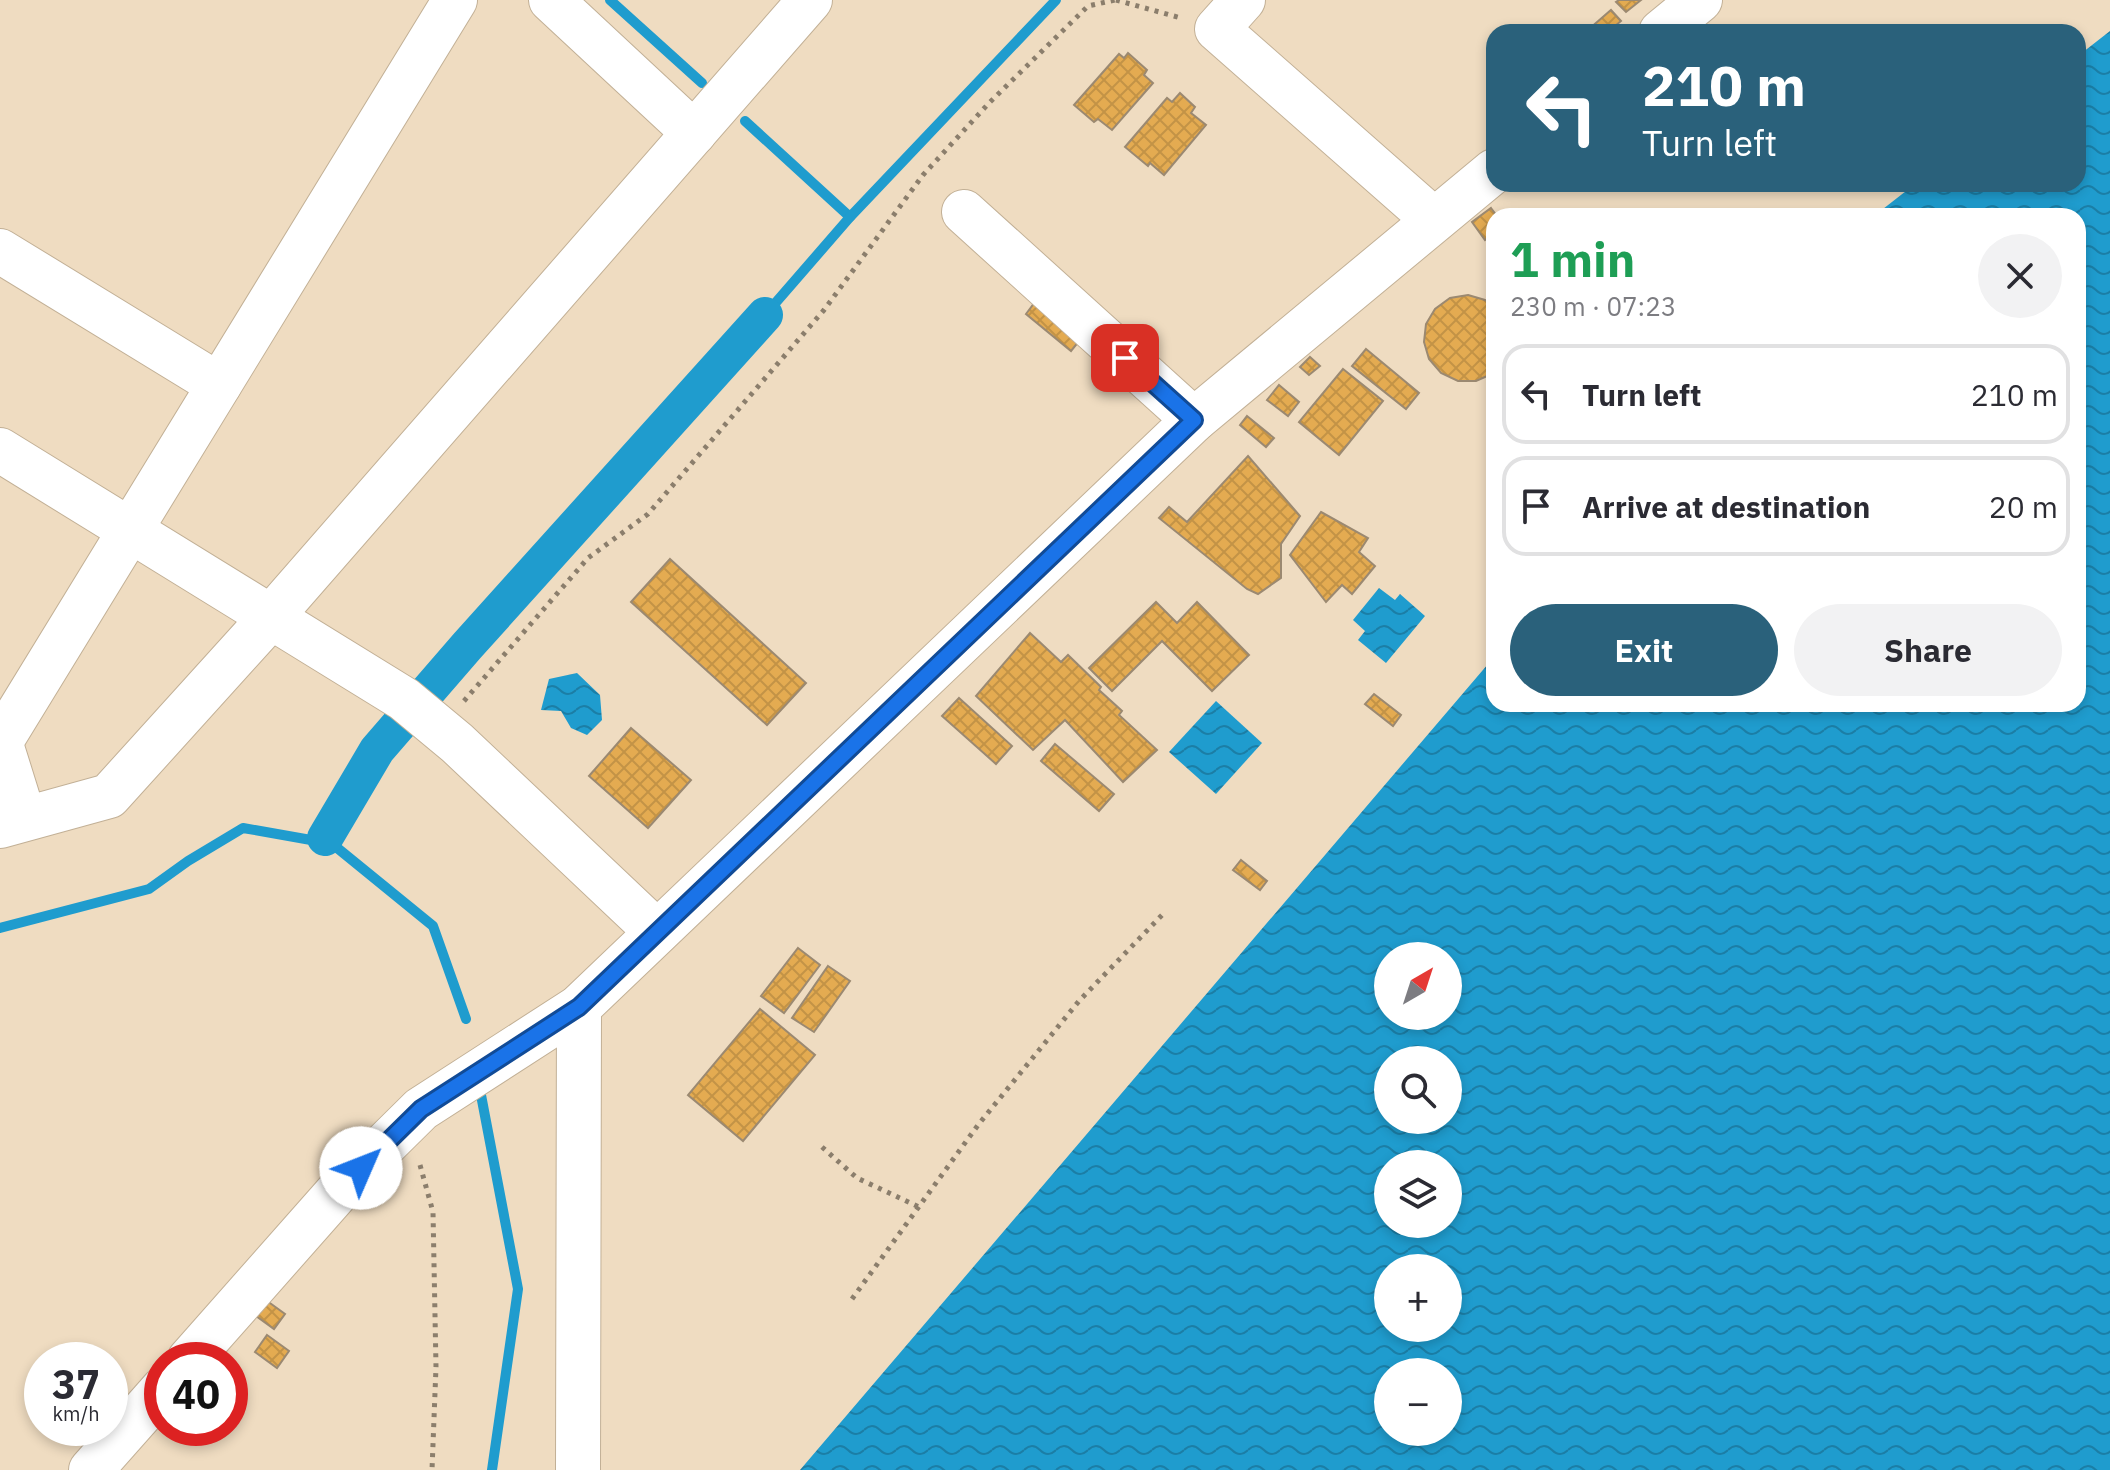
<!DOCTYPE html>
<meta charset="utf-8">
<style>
:root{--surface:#fff;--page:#f2f2f3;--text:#2b2b33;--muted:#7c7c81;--line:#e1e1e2;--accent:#2a617b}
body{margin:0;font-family:"IBM Plex Sans",sans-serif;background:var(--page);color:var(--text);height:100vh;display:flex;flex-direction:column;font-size:30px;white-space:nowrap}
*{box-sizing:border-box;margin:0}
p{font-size:26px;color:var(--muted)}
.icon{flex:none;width:44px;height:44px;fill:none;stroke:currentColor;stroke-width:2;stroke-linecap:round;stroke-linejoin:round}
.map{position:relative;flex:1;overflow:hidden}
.side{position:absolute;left:1486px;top:208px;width:600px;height:504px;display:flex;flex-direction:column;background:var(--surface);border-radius:24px;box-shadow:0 4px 12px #0003}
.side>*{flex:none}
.guide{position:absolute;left:1486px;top:24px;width:600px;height:168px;border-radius:24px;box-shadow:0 4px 12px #0003;background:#2a617b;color:#fff;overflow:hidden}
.needle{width:52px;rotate:39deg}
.controls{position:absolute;left:1374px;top:942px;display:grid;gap:16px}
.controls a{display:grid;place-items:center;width:88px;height:88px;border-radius:50%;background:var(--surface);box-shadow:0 4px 12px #0003;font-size:40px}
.speed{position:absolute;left:24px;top:1342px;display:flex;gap:16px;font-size:40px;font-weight:700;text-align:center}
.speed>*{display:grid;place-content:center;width:104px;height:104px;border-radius:50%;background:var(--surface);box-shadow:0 4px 12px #0003;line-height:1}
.speed small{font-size:20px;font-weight:400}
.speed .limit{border:12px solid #d22;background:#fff;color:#111}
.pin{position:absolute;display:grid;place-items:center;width:68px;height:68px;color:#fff;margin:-34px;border-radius:16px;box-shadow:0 4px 12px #0006}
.me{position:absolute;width:88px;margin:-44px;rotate:46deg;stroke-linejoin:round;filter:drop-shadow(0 0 6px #0008)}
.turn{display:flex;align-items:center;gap:28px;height:168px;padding:0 24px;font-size:36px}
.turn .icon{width:104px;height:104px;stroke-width:2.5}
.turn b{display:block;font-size:56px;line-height:68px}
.round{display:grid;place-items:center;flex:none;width:84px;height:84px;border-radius:42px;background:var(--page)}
.summary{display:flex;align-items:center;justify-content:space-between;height:136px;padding:0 24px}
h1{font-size:48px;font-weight:700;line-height:60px;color:#1e9e55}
.action{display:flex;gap:16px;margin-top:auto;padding:16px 24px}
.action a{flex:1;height:92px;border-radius:48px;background:var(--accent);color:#fff;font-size:32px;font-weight:700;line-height:92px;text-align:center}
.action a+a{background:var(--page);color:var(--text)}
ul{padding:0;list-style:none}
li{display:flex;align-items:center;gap:24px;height:100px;margin:0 16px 12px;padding:0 8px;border:4px solid var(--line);border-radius:24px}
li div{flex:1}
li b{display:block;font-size:30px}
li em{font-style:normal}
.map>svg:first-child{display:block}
</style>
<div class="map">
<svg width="2110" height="1470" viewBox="0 0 2110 1470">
<defs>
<pattern id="water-waves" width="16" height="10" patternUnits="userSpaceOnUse" patternTransform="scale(2)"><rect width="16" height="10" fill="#1f9cce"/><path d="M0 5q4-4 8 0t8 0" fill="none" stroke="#1b7ea6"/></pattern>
<pattern id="building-cross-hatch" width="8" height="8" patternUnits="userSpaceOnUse" patternTransform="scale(2)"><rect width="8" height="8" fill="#e4ab51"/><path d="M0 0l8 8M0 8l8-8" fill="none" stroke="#c39346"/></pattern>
</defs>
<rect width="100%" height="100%" fill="#efdcc1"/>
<!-- water -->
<g fill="url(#water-waves)" fill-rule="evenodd">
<path d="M2110,31V1470H800L1494,657V704H2078V216H1874L1915,184H2078V56ZM1388,956H1448V1016H1388ZM1388,1060H1448V1120H1388ZM1388,1164H1448V1224H1388ZM1388,1268H1448V1328H1388ZM1388,1372H1448V1432H1388Z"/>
<path d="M1379,588L1395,600L1400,594L1425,616L1386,663L1358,640L1365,631L1353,620Z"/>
<path d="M577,673L600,695L602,720L587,735L571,728L561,711L541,710L549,679Z"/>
<path d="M1216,701L1262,743L1216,794L1169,752Z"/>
</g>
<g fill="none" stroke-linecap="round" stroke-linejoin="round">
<!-- stream -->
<g stroke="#1f9cce" stroke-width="10">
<path d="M610,0L702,83"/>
<path d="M745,121L850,217"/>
<path d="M765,315L850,217L1056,0"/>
<path d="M0,928L149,889L188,861L243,828L311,840L325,838L433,926L466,1019"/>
<path d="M481,1095L518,1289L492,1470"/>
</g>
<!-- canal -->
<path stroke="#1f9cce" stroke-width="36" d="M325,838L377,750L467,646L765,315"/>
</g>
<!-- building -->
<g fill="url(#building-cross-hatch)" stroke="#9b8971" stroke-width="2">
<path d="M1619,0H1641L1626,12L1616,2Z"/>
<path d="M1611,10L1621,21L1608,32H1592L1589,29Z"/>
<path d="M1128,53L1147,70L1144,75L1153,83L1112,130L1098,119L1094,122L1074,105L1119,54L1124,58Z"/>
<path d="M1180,93L1195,107L1191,113L1206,125L1164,175L1150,163L1148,166L1125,147L1167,98L1172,102Z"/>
<path d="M1491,208L1497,216H1494V233L1485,240L1472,222Z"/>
<path d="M1468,295L1485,300L1494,306V373L1476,381H1458L1441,373L1429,359L1424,342L1426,324L1435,309L1450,298Z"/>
<path d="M1038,298L1084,335L1071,351L1026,314Z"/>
<path d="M1366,349L1419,393L1406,409L1352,366Z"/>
<path d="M1310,357L1320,366L1309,375L1300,367Z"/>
<path d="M1343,369L1383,401L1339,455L1299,422Z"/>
<path d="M1279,385L1299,402L1288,416L1267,400Z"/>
<path d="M1247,416L1274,438L1266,447L1240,425Z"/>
<path d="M1248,456L1300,516L1281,544V578L1258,594L1247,589L1159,518L1169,507L1187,522Z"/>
<path d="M1321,512L1368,538L1359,552L1375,566L1352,594L1342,585L1326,602L1290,555Z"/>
<path d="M670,559L806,683L767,725L631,602Z"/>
<path d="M1156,602L1177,623L1197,602L1249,655L1212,691L1162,641L1112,691L1089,668Z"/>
<path d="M1030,633L1061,662L1068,655L1101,687L1099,690L1122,711L1119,715L1157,750L1123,782L1065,720L1033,750L976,696Z"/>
<path d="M1374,694L1401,715L1393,726L1365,704Z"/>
<path d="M959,698L1012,746L996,764L942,716Z"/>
<path d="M631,728L691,780L648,828L589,776Z"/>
<path d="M1055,744L1114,794L1099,811L1041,761Z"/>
<path d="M1241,860L1267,881L1260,890L1233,870Z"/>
<path d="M798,948L820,965L784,1013L761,996Z"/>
<path d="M828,966L850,981L814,1032L792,1018Z"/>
<path d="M760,1009L815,1055L743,1141L688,1095Z"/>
<path d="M263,1298L285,1314L274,1329L252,1313Z"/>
<path d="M267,1335L289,1351L277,1368L255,1352Z"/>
</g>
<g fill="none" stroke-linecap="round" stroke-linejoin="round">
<!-- minor casing -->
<g stroke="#c2b096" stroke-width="46">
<g id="minor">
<path d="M551,0L694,133"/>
<path d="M1243,0L1217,29L1434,220"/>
<path d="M1661,32L1700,0"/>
<path d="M964,212L1194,420"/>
<path d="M0,251L219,385"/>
<path d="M0,450L404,699L457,743L657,932"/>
<path d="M0,741L24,818"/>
<path d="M1,741L455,0"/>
<path d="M0,826L109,796L271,617L810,0"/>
<path d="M189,1360L341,1188L421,1109L579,1007L1194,420L1494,171"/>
<path d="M91,1470L162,1390"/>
<path d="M578,1470L579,1007"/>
</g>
</g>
<!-- path -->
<g stroke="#8b7e6c" stroke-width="5" stroke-dasharray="4 6" stroke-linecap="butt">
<path d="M1116,0L1181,18"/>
<path d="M464,701L588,558L648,514L824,310L923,175L989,103L1088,6L1115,0"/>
<path d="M822,1147L857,1178L919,1207"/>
<path d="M420,1165L433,1212L436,1367L432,1470"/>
<path d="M852,1299L978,1125L1079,1001L1164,913"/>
</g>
<!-- minor -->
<use href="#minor" stroke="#fff" stroke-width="44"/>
</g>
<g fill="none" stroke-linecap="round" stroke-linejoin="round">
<!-- route casing -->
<g stroke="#114b97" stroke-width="20">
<path id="route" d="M361,1168L421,1109L579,1007L1194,420L1125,358"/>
</g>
<!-- route -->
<use href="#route" stroke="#1a73e8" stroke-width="14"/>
</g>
</svg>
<div class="controls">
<a><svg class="needle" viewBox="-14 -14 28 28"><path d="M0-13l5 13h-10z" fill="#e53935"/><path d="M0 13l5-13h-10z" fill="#7c7c81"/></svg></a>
<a><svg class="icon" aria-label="search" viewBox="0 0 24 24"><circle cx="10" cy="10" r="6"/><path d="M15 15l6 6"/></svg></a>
<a><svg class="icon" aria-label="layers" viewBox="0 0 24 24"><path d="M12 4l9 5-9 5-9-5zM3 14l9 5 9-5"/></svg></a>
<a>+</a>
<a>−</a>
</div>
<div class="speed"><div>37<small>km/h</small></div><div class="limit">40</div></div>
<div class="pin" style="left:1125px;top:358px;background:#d93025"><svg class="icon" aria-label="arrive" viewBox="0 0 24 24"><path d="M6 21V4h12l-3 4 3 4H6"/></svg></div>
<svg class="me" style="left:361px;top:1168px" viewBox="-20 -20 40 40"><circle r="19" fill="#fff"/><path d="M0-13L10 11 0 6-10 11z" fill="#1a73e8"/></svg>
<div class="guide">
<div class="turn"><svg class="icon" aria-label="left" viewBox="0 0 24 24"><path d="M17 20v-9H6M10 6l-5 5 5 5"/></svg><div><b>210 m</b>Turn left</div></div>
</div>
<section class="side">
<div class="summary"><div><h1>1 min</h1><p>230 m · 07:23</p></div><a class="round"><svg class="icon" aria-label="close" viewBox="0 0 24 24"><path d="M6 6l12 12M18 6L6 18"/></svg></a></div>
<ul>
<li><svg class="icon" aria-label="left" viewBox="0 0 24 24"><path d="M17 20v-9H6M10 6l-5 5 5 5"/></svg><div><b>Turn left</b></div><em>210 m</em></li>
<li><svg class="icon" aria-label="arrive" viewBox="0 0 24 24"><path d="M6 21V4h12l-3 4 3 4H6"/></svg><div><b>Arrive at destination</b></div><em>20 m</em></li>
</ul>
<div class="action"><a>Exit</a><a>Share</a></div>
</section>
</div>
